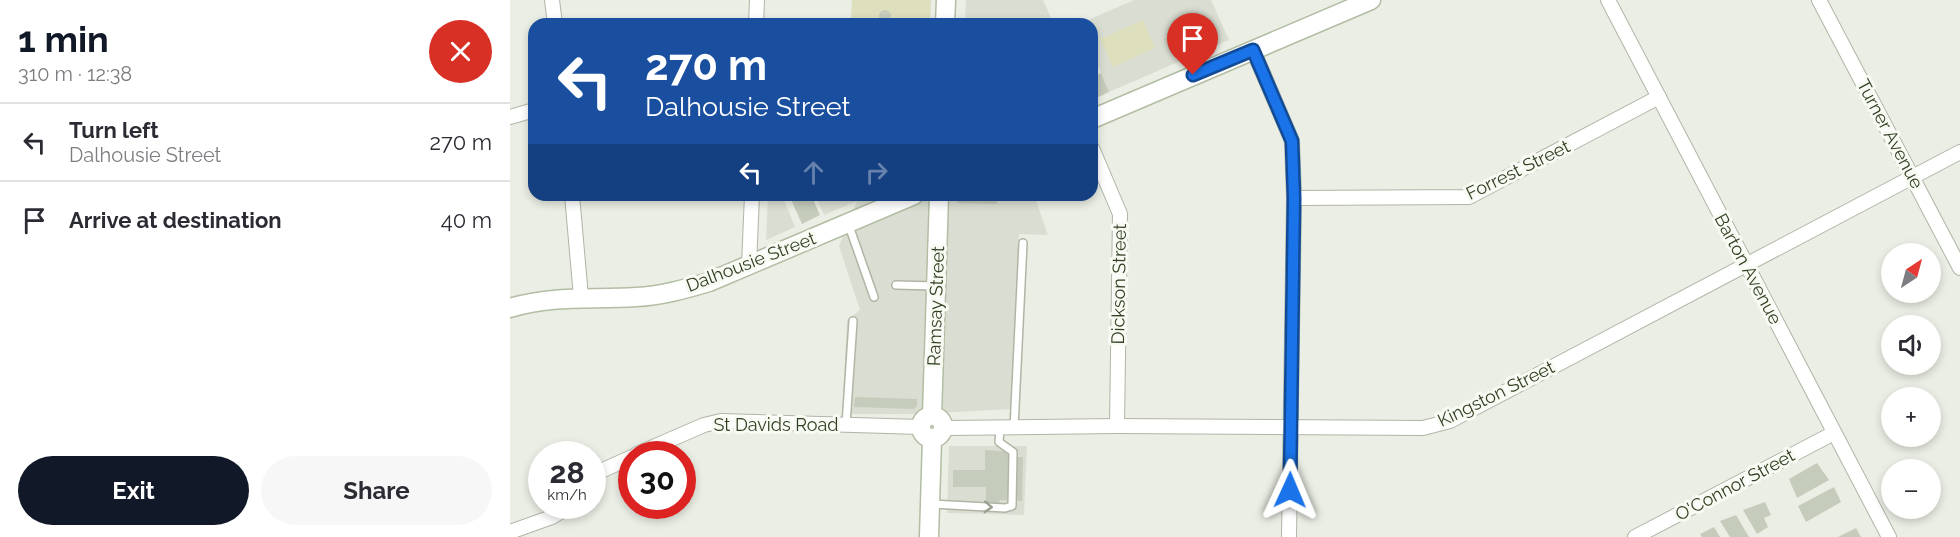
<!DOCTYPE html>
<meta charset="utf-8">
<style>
:root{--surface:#fff;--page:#f7f7f7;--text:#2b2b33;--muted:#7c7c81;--line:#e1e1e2;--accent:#111827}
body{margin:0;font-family:Raleway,sans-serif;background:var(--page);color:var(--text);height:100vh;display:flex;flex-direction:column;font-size:22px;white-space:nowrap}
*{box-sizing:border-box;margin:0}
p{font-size:20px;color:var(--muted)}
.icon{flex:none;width:33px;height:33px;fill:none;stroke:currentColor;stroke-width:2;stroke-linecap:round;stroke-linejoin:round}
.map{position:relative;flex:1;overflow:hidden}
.panel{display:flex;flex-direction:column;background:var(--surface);width:510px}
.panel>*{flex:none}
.top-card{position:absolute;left:18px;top:18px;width:570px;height:183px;border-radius:18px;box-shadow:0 3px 9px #0003;background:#1a4fa0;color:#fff;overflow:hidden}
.needle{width:39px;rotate:36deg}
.controls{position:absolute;left:1371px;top:243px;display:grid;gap:12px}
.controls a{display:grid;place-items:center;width:60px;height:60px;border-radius:50%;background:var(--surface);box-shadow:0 3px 9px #0003;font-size:30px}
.speed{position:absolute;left:18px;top:441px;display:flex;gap:12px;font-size:30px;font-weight:700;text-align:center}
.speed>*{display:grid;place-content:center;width:78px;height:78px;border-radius:50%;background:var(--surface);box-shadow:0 3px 9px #0003;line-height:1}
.speed small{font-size:15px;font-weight:400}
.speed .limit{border:9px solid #d22;background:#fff;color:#111}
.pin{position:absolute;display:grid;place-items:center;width:51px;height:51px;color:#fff;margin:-62px -26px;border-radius:50% 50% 50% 0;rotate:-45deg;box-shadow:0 0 6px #0007}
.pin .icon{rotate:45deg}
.me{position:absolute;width:66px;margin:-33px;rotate:1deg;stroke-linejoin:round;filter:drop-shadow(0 0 4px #0008)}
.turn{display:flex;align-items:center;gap:21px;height:126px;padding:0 18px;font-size:27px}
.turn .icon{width:78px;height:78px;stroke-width:2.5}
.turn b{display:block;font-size:42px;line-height:51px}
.lanes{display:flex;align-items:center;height:57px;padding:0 18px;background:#0003;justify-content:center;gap:30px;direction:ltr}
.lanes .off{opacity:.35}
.round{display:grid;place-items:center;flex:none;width:63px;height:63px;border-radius:32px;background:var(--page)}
.overview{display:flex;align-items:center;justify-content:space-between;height:102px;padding:0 18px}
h1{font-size:36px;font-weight:700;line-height:45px;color:var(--accent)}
.primary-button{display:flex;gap:12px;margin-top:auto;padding:12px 18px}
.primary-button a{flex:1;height:69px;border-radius:36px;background:var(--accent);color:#fff;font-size:24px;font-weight:700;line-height:69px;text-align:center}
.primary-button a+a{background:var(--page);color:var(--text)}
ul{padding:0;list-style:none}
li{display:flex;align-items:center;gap:18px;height:78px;padding:0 18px;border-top:2px solid var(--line)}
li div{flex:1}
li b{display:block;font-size:22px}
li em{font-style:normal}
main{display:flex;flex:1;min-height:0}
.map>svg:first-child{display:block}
</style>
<main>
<section class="panel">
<div class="overview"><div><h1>1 min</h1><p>310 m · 12:38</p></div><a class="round" style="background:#d93025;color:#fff"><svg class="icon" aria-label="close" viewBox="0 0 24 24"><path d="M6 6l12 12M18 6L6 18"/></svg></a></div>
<ul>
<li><svg class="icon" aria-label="left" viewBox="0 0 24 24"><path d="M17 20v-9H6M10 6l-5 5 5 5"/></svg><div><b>Turn left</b><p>Dalhousie Street</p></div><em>270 m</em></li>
<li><svg class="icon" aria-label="arrive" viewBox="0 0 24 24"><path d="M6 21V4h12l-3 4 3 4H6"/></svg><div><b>Arrive at destination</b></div><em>40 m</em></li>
</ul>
<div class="primary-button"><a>Exit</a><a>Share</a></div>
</section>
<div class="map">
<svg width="1450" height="537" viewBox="0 0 1450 537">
<rect width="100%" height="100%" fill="#eaeee4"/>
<!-- built -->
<g fill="#daded2">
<path d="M456,0H533L544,24H455Z"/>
<path d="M624,0H701L719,40L599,92L582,51V24L571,23Z"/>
<path d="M258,195H272L285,227L256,240Z"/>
<path d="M305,195H524L538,235L509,234L503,409L406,414H332L337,320L350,310L329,246L347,201L314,215Z"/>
<path d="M439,446H517L514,515L437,513Z"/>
</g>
<!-- green -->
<g fill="#dedfbc">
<path d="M342,0H421L420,24H341Z"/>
<path d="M633,20L645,48L603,67L590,39Z"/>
</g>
<!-- building -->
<g fill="#c6ccbc">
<circle cx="375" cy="16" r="6"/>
<path d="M591,73L599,92L582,100V77Z"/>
<path d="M279,195H301L310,215L292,224Z"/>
<path d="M448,195H487V204L447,203Z"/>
<path d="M345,397L407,399V406L404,409L344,407Z"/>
<path d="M475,450L506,452V457H513L512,501L489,500L490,504H476V487H443V470H475Z"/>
<path d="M1307,463L1319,480L1287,498L1279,479Z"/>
<path d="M1324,487L1331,502L1296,522L1288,506Z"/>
<path d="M1255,502L1261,515L1254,518L1258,527L1247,534L1233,510Z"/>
<path d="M1226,515L1239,537H1220L1210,521Z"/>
<path d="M1204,527L1210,537H1192L1190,534Z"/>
<path d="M1346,528L1351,537H1328Z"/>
</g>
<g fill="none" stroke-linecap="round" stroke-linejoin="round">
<!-- lane casing -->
<g stroke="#afb6a6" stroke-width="10">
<g id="lane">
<path d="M338,223L364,297"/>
<path d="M386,285L426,286"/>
<path d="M336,425L343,321"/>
<path d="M504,428L513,243"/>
<path d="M422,504L495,508L502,506L503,452L489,442L490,428"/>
</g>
</g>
<!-- street casing -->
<g stroke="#afb6a6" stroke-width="16">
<g id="street">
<path d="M42,0L45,24"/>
<path d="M1098,0L1379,537"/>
<path d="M1309,0L1450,268"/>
<path d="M246,24L247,0"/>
<path d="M743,50L782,141L784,198L779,537"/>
<path d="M0,117L24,110"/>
<path d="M582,148L610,214L607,426"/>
<path d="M62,195L71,297"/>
<path d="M784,198L959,197L1149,97"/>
<path d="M239,265L242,195"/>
<path d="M434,428L607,426L913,428L940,421L1450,152"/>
<path d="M127,454L194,425L211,421L411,427"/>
<path d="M82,475L122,457"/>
<path d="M0,532L42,517L60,506"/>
<path d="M1125,537L1324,433"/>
</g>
</g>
<!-- secondary casing -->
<g stroke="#b2bda4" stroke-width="21">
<g id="secondary">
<path d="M435,24L436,0"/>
<path d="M582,119L861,0"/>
<path d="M0,308C43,295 82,300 126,297C151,296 175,289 199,282L404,195"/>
<circle cx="422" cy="427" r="11"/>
<path d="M422,416L429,195"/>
<path d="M419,537L422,439"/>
</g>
</g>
<!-- lane -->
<use href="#lane" stroke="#fff" stroke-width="7"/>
<!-- street -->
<use href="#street" stroke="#fff" stroke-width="14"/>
<!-- secondary -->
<use href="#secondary" stroke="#fff" stroke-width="18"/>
</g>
<!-- one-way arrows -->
<defs><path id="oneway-chevron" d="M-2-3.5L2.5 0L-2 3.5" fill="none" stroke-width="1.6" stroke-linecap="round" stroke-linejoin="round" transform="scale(1.5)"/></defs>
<use stroke="#98a090" href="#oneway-chevron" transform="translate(478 507) rotate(3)"/>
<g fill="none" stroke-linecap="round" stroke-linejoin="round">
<!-- route casing -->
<g stroke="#114b97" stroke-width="15">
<path id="route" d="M683,75L743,50L782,141L784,198L780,490"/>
</g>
<!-- route -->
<use href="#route" stroke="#1a73e8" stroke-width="10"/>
</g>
<g text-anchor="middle" stroke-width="6" stroke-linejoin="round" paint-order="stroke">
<!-- street labels -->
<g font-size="18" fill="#314022" stroke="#f8faf4">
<text transform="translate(1380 134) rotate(62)" y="6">Turner Avenue</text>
<text transform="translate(1008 170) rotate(-26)" y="6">Forrest Street</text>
<text transform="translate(241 262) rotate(-21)" y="6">Dalhousie Street</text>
<text transform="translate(1238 269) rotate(62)" y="6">Barton Avenue</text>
<text transform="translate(609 284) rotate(-89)" y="6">Dickson Street</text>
<text transform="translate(426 306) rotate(-88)" y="6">Ramsay Street</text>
<text transform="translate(986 394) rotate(-26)" y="6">Kingston Street</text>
<text x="266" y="431">St Davids Road</text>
<text transform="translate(1225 485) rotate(-28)" y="6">O'Connor Street</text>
</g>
</g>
</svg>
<div class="controls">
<a><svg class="needle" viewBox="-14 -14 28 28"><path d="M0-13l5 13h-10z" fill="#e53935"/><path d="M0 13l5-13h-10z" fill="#7c7c81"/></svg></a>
<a><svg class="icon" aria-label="sound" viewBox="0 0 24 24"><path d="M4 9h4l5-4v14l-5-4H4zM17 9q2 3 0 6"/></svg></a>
<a>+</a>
<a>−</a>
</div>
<div class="speed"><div>28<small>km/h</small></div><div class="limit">30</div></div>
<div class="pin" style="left:683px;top:75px;background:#d93025"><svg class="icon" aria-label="arrive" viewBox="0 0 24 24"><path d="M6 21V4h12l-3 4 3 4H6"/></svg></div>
<svg class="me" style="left:780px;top:490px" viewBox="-20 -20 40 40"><path d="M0-17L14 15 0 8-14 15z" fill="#1a73e8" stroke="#fff" stroke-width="4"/></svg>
<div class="top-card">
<div class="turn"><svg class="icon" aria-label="left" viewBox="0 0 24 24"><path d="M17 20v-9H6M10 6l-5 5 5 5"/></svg><div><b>270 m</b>Dalhousie Street</div></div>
<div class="lanes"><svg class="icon" aria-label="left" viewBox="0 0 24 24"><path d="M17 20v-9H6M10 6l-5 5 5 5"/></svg><svg class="icon off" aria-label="ahead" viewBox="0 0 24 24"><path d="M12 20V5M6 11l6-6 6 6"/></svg><svg class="icon off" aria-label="right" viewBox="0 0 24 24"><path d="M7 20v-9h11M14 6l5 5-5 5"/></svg></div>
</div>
</div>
</main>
